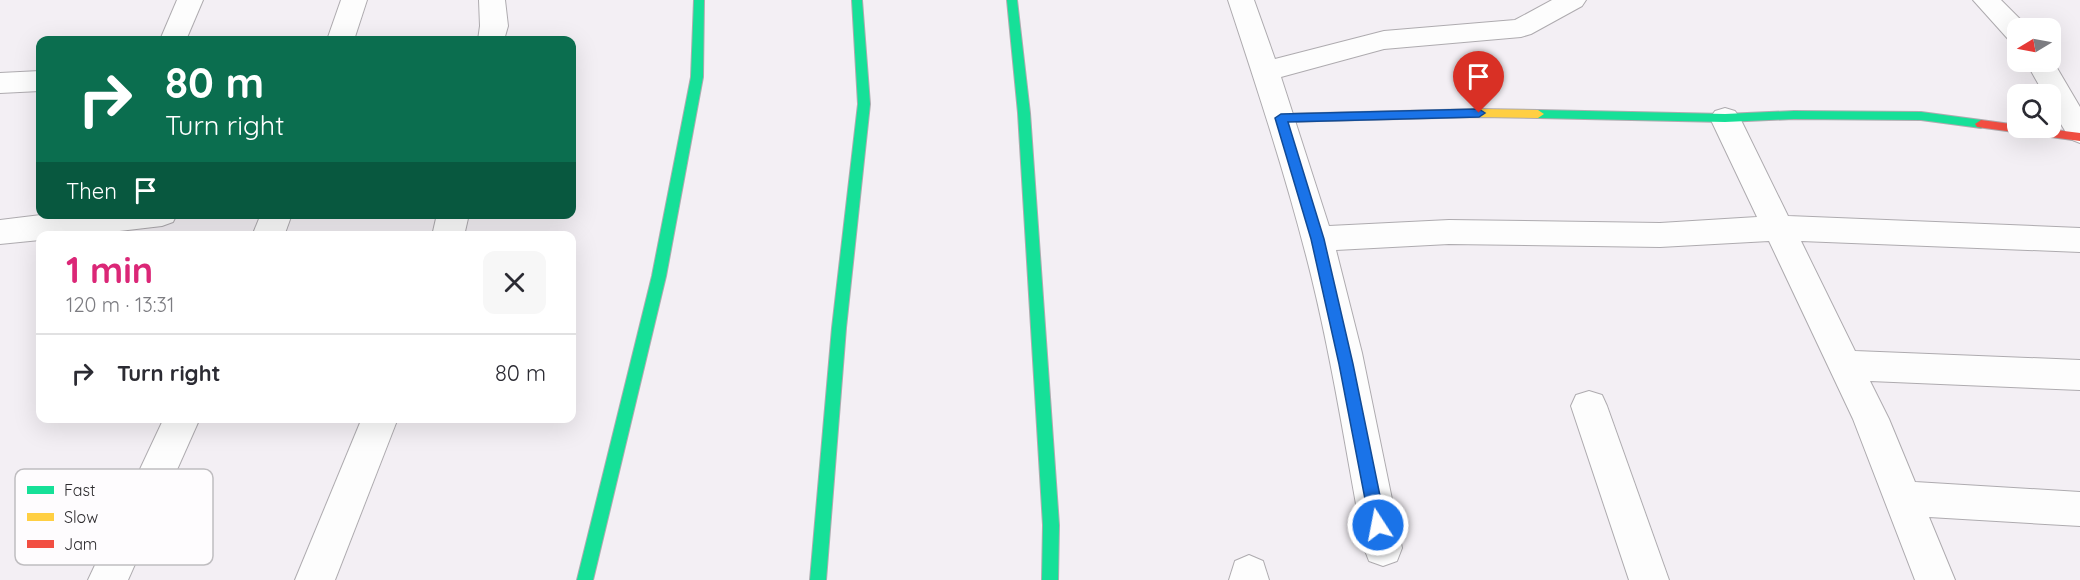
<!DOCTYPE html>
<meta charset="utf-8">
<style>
:root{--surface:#fff;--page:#f7f7f7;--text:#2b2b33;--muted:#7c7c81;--line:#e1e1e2;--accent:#db2777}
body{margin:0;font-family:Quicksand,sans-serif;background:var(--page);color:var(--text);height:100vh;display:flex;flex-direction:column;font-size:22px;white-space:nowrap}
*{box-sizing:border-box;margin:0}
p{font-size:20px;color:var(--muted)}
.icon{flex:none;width:33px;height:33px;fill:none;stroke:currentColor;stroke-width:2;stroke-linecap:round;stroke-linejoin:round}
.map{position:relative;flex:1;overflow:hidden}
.details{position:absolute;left:36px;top:231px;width:540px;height:192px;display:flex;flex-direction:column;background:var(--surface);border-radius:12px;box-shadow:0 6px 24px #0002}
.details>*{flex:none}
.hud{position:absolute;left:36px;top:36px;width:540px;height:183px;border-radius:12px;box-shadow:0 6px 24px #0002;background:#0b6e4f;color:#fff;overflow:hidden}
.needle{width:39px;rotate:260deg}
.controls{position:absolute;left:2007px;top:18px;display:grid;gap:12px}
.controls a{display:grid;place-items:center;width:54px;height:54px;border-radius:12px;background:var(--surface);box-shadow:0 6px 24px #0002;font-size:30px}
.pin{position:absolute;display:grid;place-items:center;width:51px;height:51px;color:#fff;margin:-62px -26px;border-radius:50% 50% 50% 0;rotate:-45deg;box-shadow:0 0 6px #0007}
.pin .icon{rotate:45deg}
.me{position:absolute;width:66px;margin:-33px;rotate:349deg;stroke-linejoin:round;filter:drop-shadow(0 0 4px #0008)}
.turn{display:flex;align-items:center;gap:21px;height:126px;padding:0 30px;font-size:27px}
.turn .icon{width:78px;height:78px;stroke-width:2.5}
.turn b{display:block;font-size:42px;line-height:51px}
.then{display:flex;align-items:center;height:57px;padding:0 30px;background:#0003;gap:12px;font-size:22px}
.round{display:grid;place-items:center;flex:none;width:63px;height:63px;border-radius:12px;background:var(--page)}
.summary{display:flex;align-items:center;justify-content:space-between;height:102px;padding:0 30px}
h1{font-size:36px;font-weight:700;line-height:45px;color:var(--accent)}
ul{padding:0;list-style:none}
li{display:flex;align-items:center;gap:18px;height:78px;padding:0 30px;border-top:2px solid var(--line)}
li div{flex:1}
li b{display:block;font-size:22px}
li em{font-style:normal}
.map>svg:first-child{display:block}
</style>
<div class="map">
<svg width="2080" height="580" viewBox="0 0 2080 580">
<rect width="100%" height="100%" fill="#f3eff4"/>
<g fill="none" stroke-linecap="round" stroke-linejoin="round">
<!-- street casing -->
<g stroke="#aeabaf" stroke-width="2">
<g id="street">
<path d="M177,0H203L186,40H160Z"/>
<path d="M341,0H367L354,40H327Z"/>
<path d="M479,0H505L508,26L504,40H478L480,26Z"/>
<path d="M1228,0H1254L1275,59L1384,31L1515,20L1552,0H1586L1582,6L1531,34L1521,37L1384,49L1281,77L1329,226L1449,220L1660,223L1757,217L1710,118L1715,111L1725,108L1735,111L1740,118L1788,216L2080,228V252L1801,241L1855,351L2080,360V390L1870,381L1889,419L1915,482L2080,492V526L1929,517L1955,580H1915L1853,419L1769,241L1660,247L1449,244L1336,250L1362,353L1402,548L1397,561L1383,566L1369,561L1364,548C1347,457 1333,365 1311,275C1288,182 1258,91 1228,0Z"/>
<path d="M1973,0H2001L2029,28H2018V42L2008,39Z"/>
<path d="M2050,56L2080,107V143L2070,139L2050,106V94H2044L2026,62H2050Z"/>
<path d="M40,71V91L0,93V73Z"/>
<path d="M49,214H177L173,222L162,226L77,236H40V240L0,244V220Z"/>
<path d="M261,214H292L284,236H252Z"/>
<path d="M437,214H469L464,236H432Z"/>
<path d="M1589,391L1602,395L1607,406L1669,580H1629L1571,406L1576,395Z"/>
<path d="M164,418H200L128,580H88Z"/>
<path d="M362,418H398L335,580H295Z"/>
<path d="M1249,555L1263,561L1269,580H1229L1235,561Z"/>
</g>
</g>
<!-- fast casing -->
<g stroke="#aeabaf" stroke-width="2">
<g id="fast">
<path d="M694,0H704L703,77L666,276L593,580H577L652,276L691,77Z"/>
<path d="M852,0H862L870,104L846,328L826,580H810L832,328L858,104Z"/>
<path d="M1007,0H1017L1030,113L1059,525L1058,580H1042L1043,525L1018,113Z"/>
<path d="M1538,110L1725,114L1794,111L1921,112L1981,120L1987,124L1981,128L1921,120L1794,119L1725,122L1538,118L1532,114Z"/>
</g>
</g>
<!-- slow casing -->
<g stroke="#aeabaf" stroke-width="2">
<path id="slow" d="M1479,109L1538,110L1544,114L1538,118L1479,117L1281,122L1275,118L1281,114Z"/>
</g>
<!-- jam casing -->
<g stroke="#aeabaf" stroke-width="2">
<path id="jam" d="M1981,120L2018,125V128H2040L2080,133V141L1977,127L1975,124Z"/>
</g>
<!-- street -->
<use href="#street" fill="#fdfdfd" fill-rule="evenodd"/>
<!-- fast -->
<use href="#fast" fill="#16e098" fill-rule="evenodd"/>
<!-- slow -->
<use href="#slow" fill="#ffcf43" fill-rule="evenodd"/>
<!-- jam -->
<use href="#jam" fill="#f24e42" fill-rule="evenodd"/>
</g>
<!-- route -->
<path fill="#1a73e8" stroke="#114b97" stroke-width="1.5" d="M1479,109L1485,113L1479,117L1288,122L1324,239L1353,364L1386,525L1384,530L1378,532L1373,530L1370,525L1339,364L1311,239L1275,118L1281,114Z"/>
<!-- legend -->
<rect x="15" y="469" width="198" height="96" rx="9" fill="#fefcfe" stroke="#bfbdc0" stroke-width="1.5"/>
<rect x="27" y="486" width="27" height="8" fill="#16e098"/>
<rect x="27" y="513" width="27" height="8" fill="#ffcf43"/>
<rect x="27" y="540" width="27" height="8" fill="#f24e42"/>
<g font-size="16" fill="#2d2b2e">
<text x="64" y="496">Fast</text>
<text x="64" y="523">Slow</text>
<text x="64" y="550">Jam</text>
</g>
</svg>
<div class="controls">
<a><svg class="needle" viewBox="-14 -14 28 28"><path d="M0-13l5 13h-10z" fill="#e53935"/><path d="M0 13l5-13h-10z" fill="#7c7c81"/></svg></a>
<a><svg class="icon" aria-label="search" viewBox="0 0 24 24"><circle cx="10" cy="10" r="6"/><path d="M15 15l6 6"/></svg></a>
</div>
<div class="pin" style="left:1479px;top:113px;background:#d93025"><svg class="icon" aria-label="arrive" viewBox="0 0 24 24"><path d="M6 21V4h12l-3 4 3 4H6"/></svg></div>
<svg class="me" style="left:1378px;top:525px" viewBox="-20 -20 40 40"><circle r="17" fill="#1a73e8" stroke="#fff" stroke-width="3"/><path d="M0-11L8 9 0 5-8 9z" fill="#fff"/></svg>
<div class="hud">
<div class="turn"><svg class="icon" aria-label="right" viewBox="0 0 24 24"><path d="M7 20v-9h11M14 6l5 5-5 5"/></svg><div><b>80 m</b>Turn right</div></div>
<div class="then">Then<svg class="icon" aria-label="arrive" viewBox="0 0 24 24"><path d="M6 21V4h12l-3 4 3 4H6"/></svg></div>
</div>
<section class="details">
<div class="summary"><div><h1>1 min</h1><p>120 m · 13:31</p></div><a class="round"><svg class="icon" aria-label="close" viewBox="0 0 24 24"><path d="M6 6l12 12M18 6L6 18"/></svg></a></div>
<ul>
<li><svg class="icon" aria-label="right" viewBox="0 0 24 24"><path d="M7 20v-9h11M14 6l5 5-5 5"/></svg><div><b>Turn right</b></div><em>80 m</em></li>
</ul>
</section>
</div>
